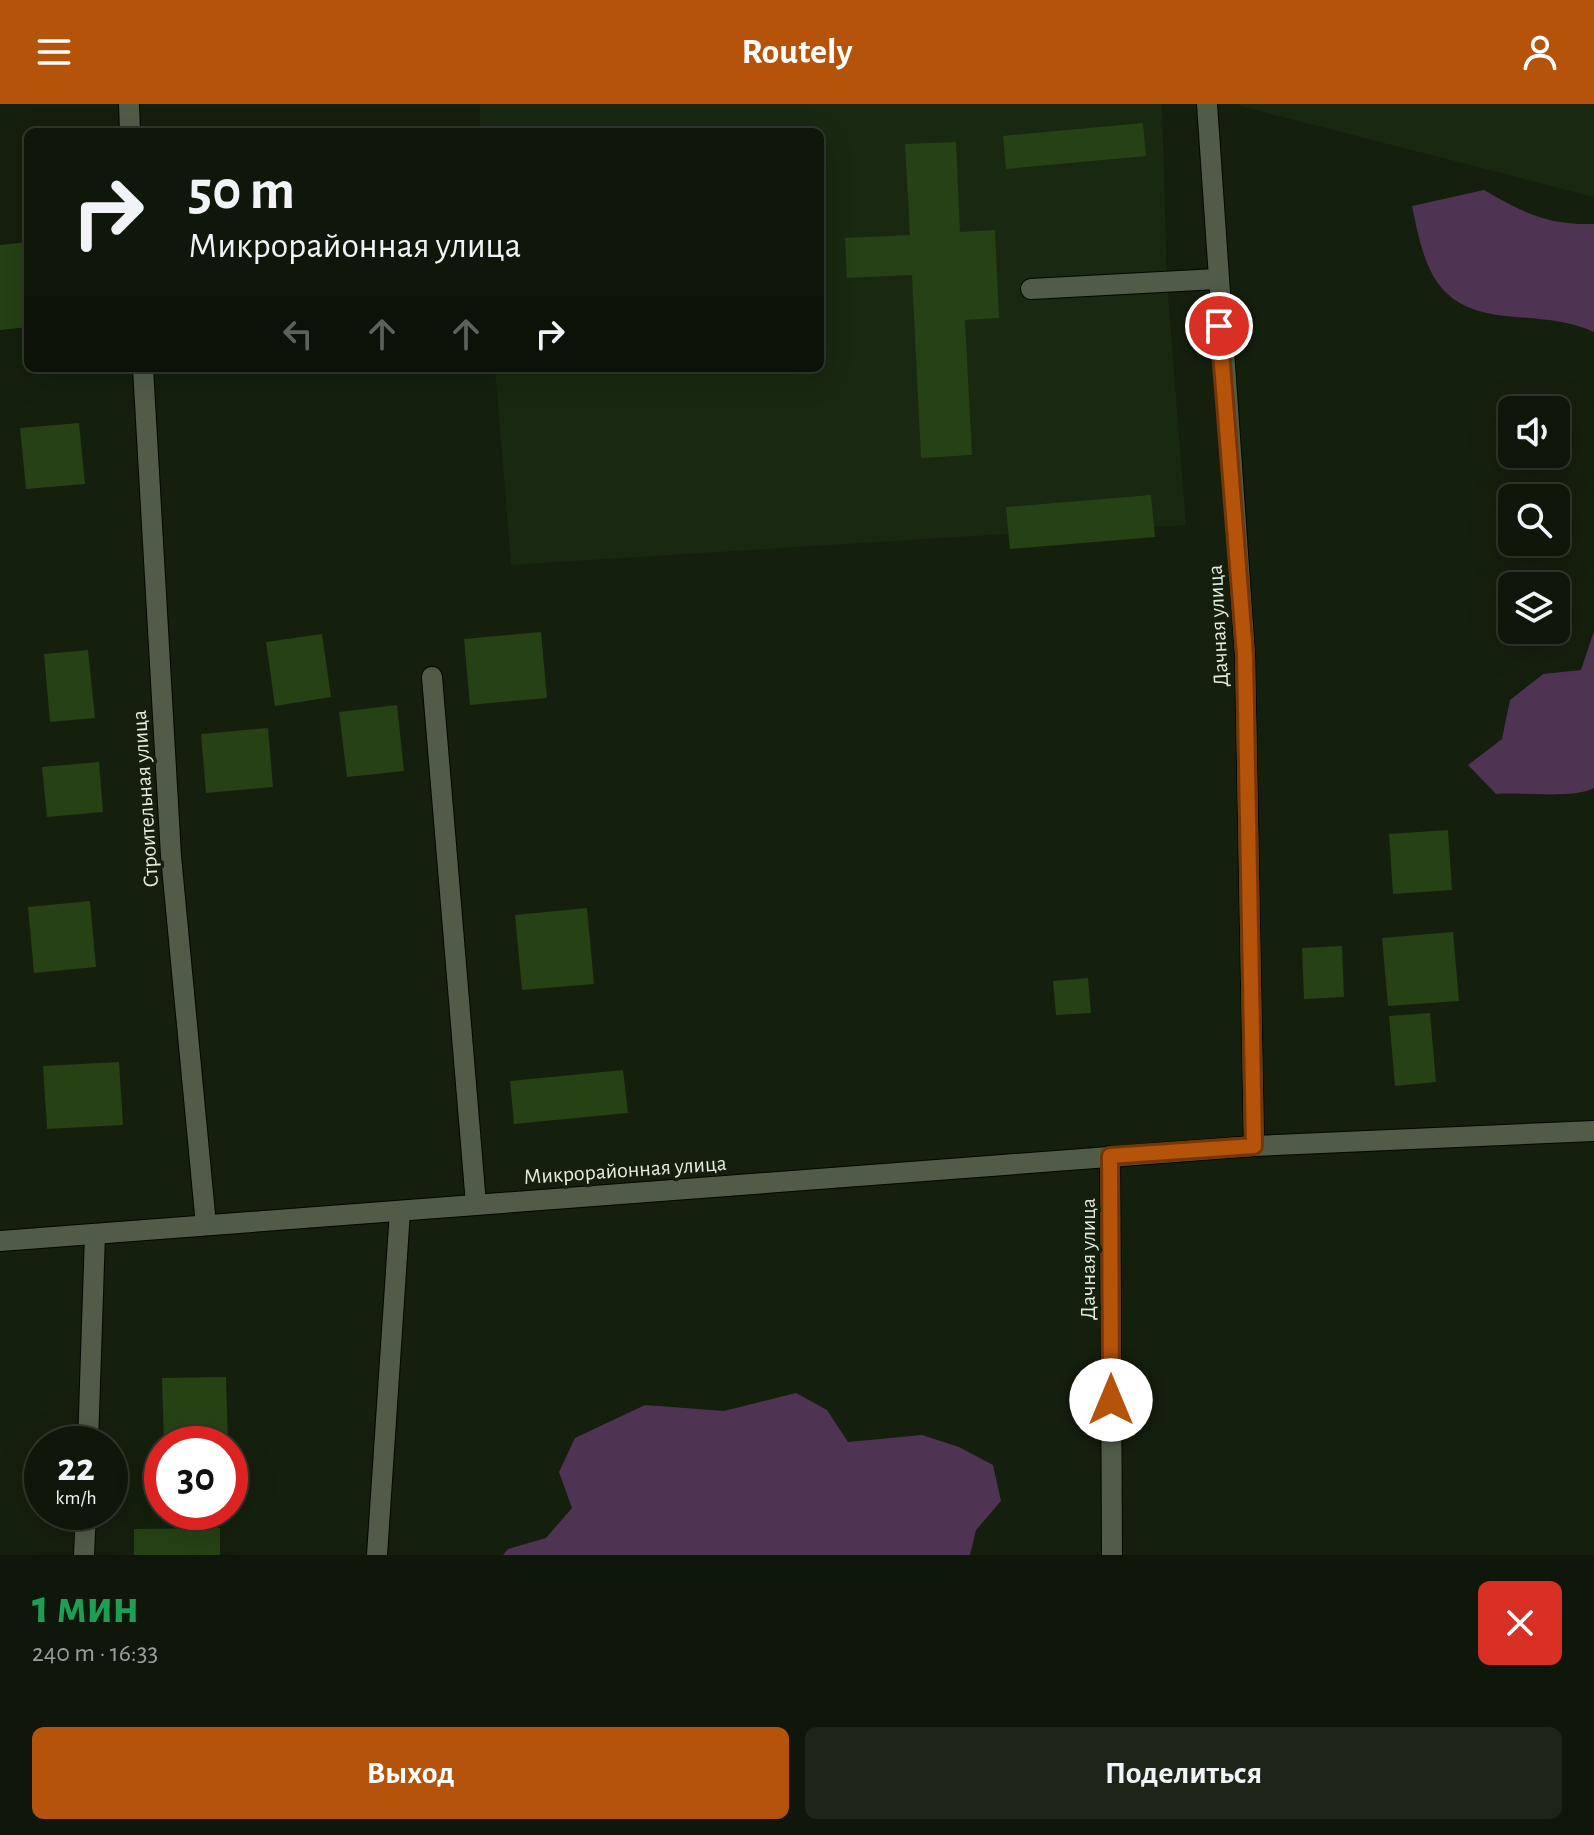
<!DOCTYPE html>
<html lang="ru">
<meta charset="utf-8">
<style>
:root{--surface:#0f170a;--page:#1d2418;--text:#f1f3f6;--muted:#9b9f9c;--line:#2f362b;--accent:#b45309}
body{margin:0;font-family:"Alegreya Sans",sans-serif;background:var(--page);color:var(--text);height:100vh;display:flex;flex-direction:column;font-size:30px;white-space:nowrap}
*{box-sizing:border-box;margin:0}
p{font-size:26px;color:var(--muted)}
.icon{flex:none;width:44px;height:44px;fill:none;stroke:currentColor;stroke-width:2;stroke-linecap:round;stroke-linejoin:round}
.map{position:relative;height:1451px;overflow:hidden}
.drawer{display:flex;flex-direction:column;background:var(--surface);flex:1}
.drawer>*{flex:none}
.guide{position:absolute;left:24px;top:24px;width:800px;height:244px;border-radius:12px;box-shadow:0 8px 32px #0002,0 0 0 2px var(--line);background:#0f170a;color:var(--text);overflow:hidden}
.fabs{position:absolute;left:1498px;top:292px;display:grid;gap:16px}
.fabs a{display:grid;place-items:center;width:72px;height:72px;border-radius:12px;background:var(--surface);box-shadow:0 8px 32px #0002,0 0 0 2px var(--line);font-size:40px}
.speed{position:absolute;left:24px;top:1322px;display:flex;gap:16px;font-size:40px;font-weight:700;text-align:center}
.speed>*{display:grid;place-content:center;width:104px;height:104px;border-radius:50%;background:var(--surface);box-shadow:0 8px 32px #0002,0 0 0 2px var(--line);line-height:1}
.speed small{font-size:20px;font-weight:400}
.speed .limit{border:12px solid #d22;background:#fff;color:#111}
.pin{position:absolute;display:grid;place-items:center;width:68px;height:68px;color:#fff;margin:-34px;border:4px solid #fff;border-radius:50%;box-shadow:0 2px 8px #0007}
.me{position:absolute;width:88px;margin:-44px;rotate:0deg;stroke-linejoin:round;filter:drop-shadow(0 0 6px #0008)}
.turn{display:flex;align-items:center;gap:28px;height:168px;padding:0 32px;font-size:36px}
.turn .icon{width:104px;height:104px;stroke-width:2.5}
.turn b{display:block;font-size:56px;line-height:68px}
.lanes{display:flex;align-items:center;height:76px;padding:0 32px;background:#0003;justify-content:center;gap:40px;direction:ltr}
.lanes .off{opacity:.35}
.round{display:grid;place-items:center;flex:none;width:84px;height:84px;border-radius:12px;background:var(--page)}
.overview{display:flex;align-items:center;justify-content:space-between;height:136px;padding:0 32px}
h1{font-size:48px;font-weight:700;line-height:60px;color:#1e9e55}
.cta{display:flex;gap:16px;margin-top:auto;padding:16px 32px}
.cta a{flex:1;height:92px;border-radius:12px;background:var(--accent);color:#fff;font-size:32px;font-weight:700;line-height:92px;text-align:center}
.cta a+a{background:var(--page);color:var(--text)}
header{display:flex;justify-content:space-between;align-items:center;height:104px;padding:0 32px;background:var(--accent);color:#fff;font-size:36px;font-weight:700}
.map>svg:first-child{display:block}
</style>
<header><svg class="icon" aria-label="menu" viewBox="0 0 24 24"><path d="M4 6h16M4 12h16M4 18h16"/></svg>Routely<svg class="icon" aria-label="person" viewBox="0 0 24 24"><circle cx="12" cy="8" r="4"/><path d="M4 21q1-7 8-7t8 7"/></svg></header>
<div class="map">
<svg width="1594" height="1451" viewBox="0 0 1594 1451">
<rect width="100%" height="100%" fill="#141f0d"/>
<!-- built -->
<g fill="#192810">
<path d="M480,0H1162L1167,177L1186,421L1154,423L1155,433L1010,445L1008,430L511,461L495,264H820V28H480Z"/>
<path d="M1239,0H1594V93L1240,2Z"/>
</g>
<!-- green -->
<g fill="#4f3353">
<path d="M1484,86C1524,109 1547,121 1594,120V228C1570,217 1542,215 1516,213C1437,208 1426,171 1412,102Z"/>
<path d="M1594,527V684C1573,695 1524,688 1496,690L1468,661L1502,635L1510,596L1543,570L1581,566Z"/>
<path d="M796,1289L827,1306L848,1338L922,1331L959,1343L993,1361L1001,1397L976,1426L970,1451H503L508,1445L546,1434L572,1404L559,1368L575,1334L645,1301L724,1307Z"/>
</g>
<!-- building -->
<g fill="#264114">
<path d="M1143,19L1146,52L1006,65L1003,32Z"/>
<path d="M956,38L960,128L995,126L999,214L965,216L972,351L921,354L912,171L847,174L845,134L910,131L905,40Z"/>
<path d="M28,138V223L0,226V141Z"/>
<path d="M79,319L85,380L26,385L20,324Z"/>
<path d="M1151,391L1155,433L1010,445L1006,403Z"/>
<path d="M541,528L547,594L470,601L464,535Z"/>
<path d="M322,530L331,593L275,602L266,538Z"/>
<path d="M88,546L95,614L50,618L44,550Z"/>
<path d="M397,601L404,667L347,673L339,608Z"/>
<path d="M268,624L273,683L206,689L201,630Z"/>
<path d="M99,658L103,708L47,713L42,663Z"/>
<path d="M1448,726L1452,786L1393,790L1389,730Z"/>
<path d="M90,797L96,863L34,869L28,803Z"/>
<path d="M587,804L594,880L522,886L515,811Z"/>
<path d="M1453,828L1459,897L1388,902L1382,834Z"/>
<path d="M1342,842L1344,893L1304,895L1302,844Z"/>
<path d="M1088,874L1091,909L1056,911L1053,877Z"/>
<path d="M1430,909L1436,978L1395,982L1389,912Z"/>
<path d="M119,958L123,1021L47,1025L43,962Z"/>
<path d="M623,966L628,1009L514,1020L510,977Z"/>
<path d="M226,1273L228,1340H164L162,1274Z"/>
<path d="M220,1424V1451H134V1425Z"/>
</g>
<g fill="none" stroke-linecap="round" stroke-linejoin="round">
<!-- minor casing -->
<g stroke="#020800" stroke-width="22">
<g id="minor">
<path d="M129,0L130,28"/>
<path d="M1207,0L1245,551L1254,1042"/>
<path d="M1031,185L1217,175"/>
<path d="M143,264L171,752L206,1121"/>
<path d="M432,573L476,1100"/>
<path d="M1110,1052L1112,1451"/>
<path d="M0,1137L1254,1042L1594,1027"/>
<path d="M88,1340L95,1130"/>
<path d="M84,1451L86,1408"/>
<path d="M377,1451L400,1107"/>
</g>
</g>
<!-- minor -->
<use href="#minor" stroke="#505c48" stroke-width="20"/>
</g>
<g fill="none" stroke-linecap="round" stroke-linejoin="round">
<!-- route casing -->
<g stroke="#753606" stroke-width="20">
<path id="route" d="M1111,1296L1110,1052L1254,1042L1245,551L1219,222"/>
</g>
<!-- route -->
<use href="#route" stroke="#b45309" stroke-width="14"/>
</g>
<g text-anchor="middle" stroke-width="7" stroke-linejoin="round" paint-order="stroke">
<!-- street labels -->
<g font-size="22" fill="#e4ece0" stroke="#141f0d">
<text transform="translate(1217 522) rotate(-93)" y="8">Дачная улица</text>
<text transform="translate(144 695) rotate(-94)" y="8">Строительная улица</text>
<text transform="translate(625 1065) rotate(-4)" y="8">Микрорайонная улица</text>
<text transform="translate(1087 1155) rotate(-90)" y="8">Дачная улица</text>
</g>
</g>
</svg>
<div class="fabs">
<a><svg class="icon" aria-label="sound" viewBox="0 0 24 24"><path d="M4 9h4l5-4v14l-5-4H4zM17 9q2 3 0 6"/></svg></a>
<a><svg class="icon" aria-label="search" viewBox="0 0 24 24"><circle cx="10" cy="10" r="6"/><path d="M15 15l6 6"/></svg></a>
<a><svg class="icon" aria-label="layers" viewBox="0 0 24 24"><path d="M12 4l9 5-9 5-9-5zM3 14l9 5 9-5"/></svg></a>
</div>
<div class="speed"><div>22<small>km/h</small></div><div class="limit">30</div></div>
<div class="pin" style="left:1219px;top:222px;background:#d93025"><svg class="icon" aria-label="arrive" viewBox="0 0 24 24"><path d="M6 21V4h12l-3 4 3 4H6"/></svg></div>
<svg class="me" style="left:1111px;top:1296px" viewBox="-20 -20 40 40"><circle r="19" fill="#fff"/><path d="M0-13L10 11 0 6-10 11z" fill="#b45309"/></svg>
<div class="guide">
<div class="turn"><svg class="icon" aria-label="right" viewBox="0 0 24 24"><path d="M7 20v-9h11M14 6l5 5-5 5"/></svg><div><b>50 m</b>Микрорайонная улица</div></div>
<div class="lanes"><svg class="icon off" aria-label="left" viewBox="0 0 24 24"><path d="M17 20v-9H6M10 6l-5 5 5 5"/></svg><svg class="icon off" aria-label="ahead" viewBox="0 0 24 24"><path d="M12 20V5M6 11l6-6 6 6"/></svg><svg class="icon off" aria-label="ahead" viewBox="0 0 24 24"><path d="M12 20V5M6 11l6-6 6 6"/></svg><svg class="icon" aria-label="right" viewBox="0 0 24 24"><path d="M7 20v-9h11M14 6l5 5-5 5"/></svg></div>
</div>
</div>
<section class="drawer">
<div class="overview"><div><h1>1 мин</h1><p>240 m · 16:33</p></div><a class="round" style="background:#d93025;color:#fff"><svg class="icon" aria-label="close" viewBox="0 0 24 24"><path d="M6 6l12 12M18 6L6 18"/></svg></a></div>
<div class="cta"><a>Выход</a><a>Поделиться</a></div>
</section>
